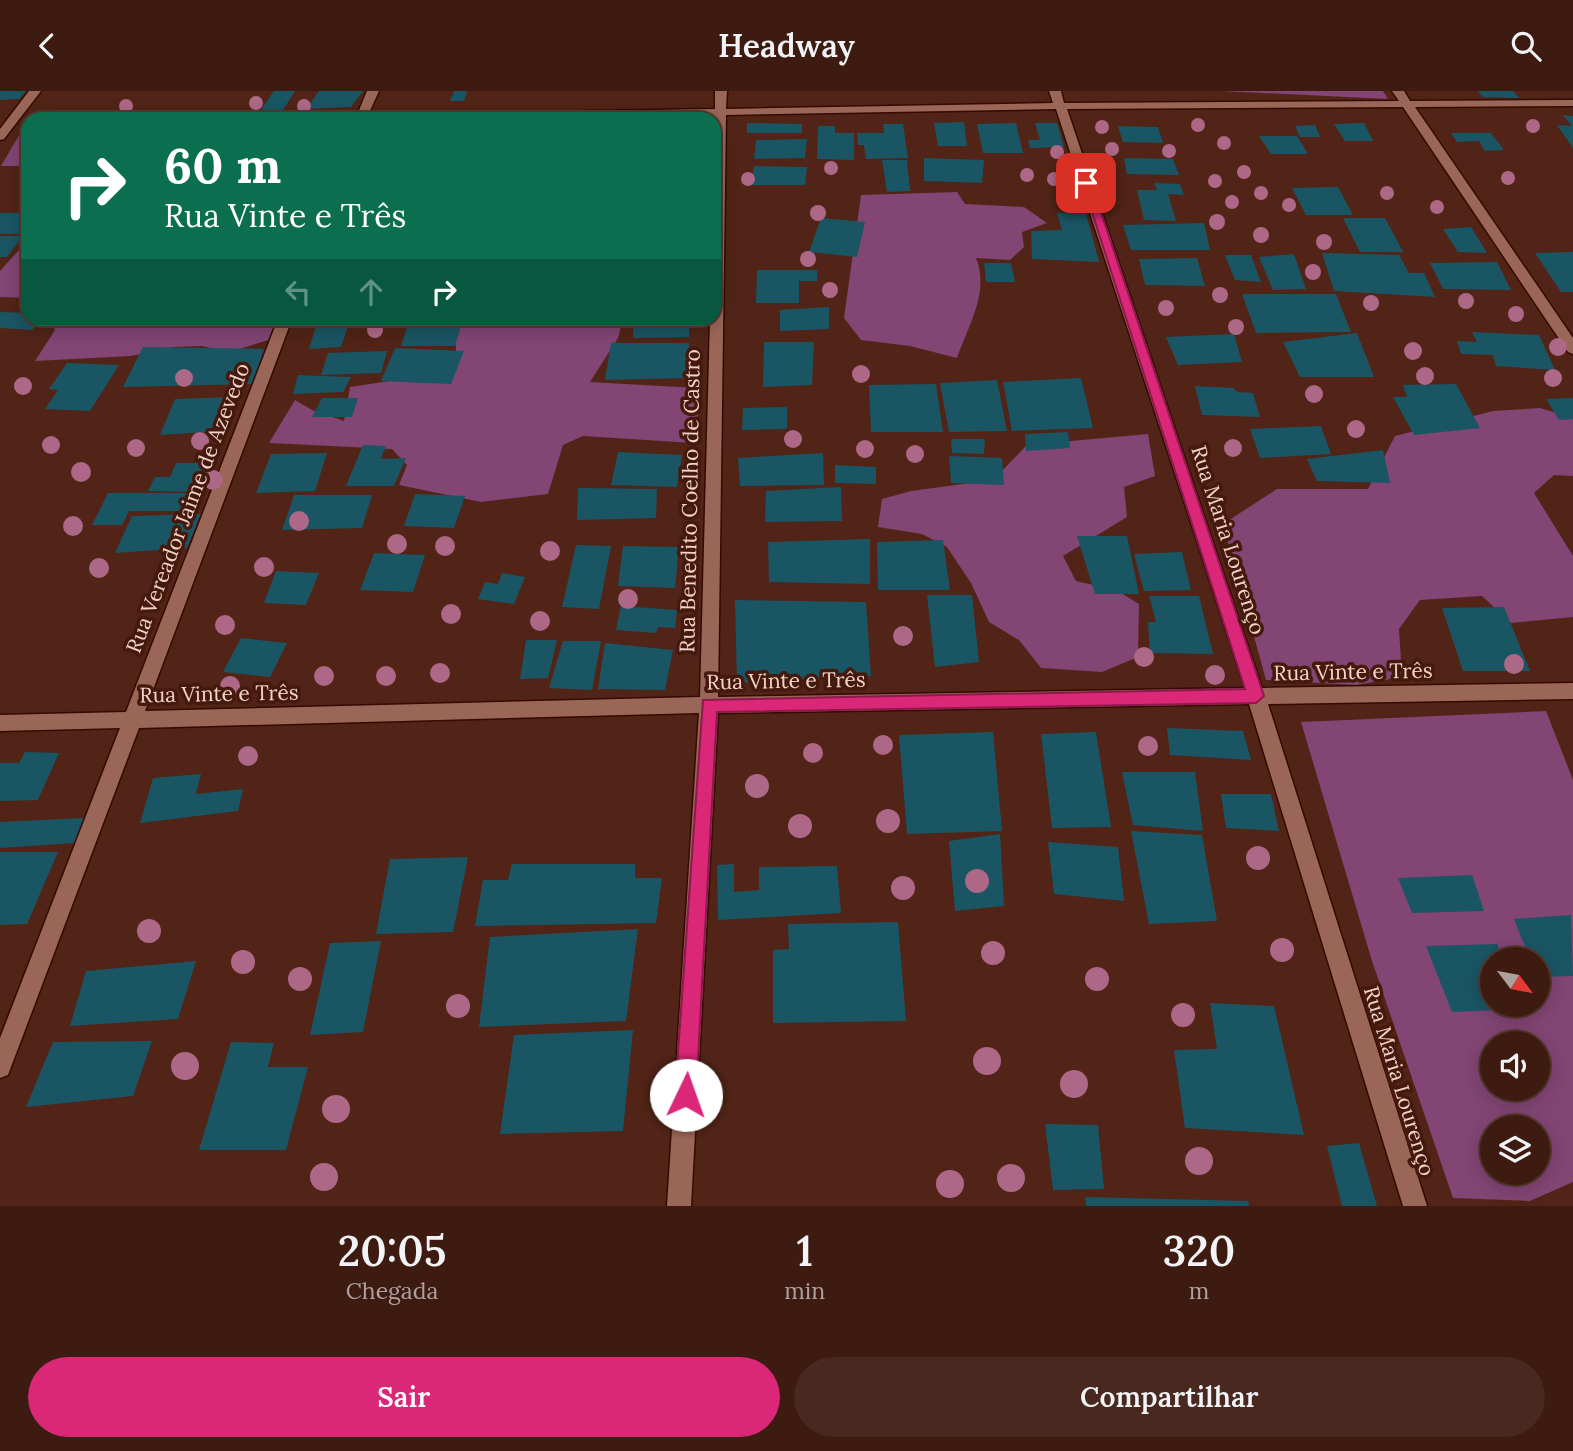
<!DOCTYPE html>
<html lang="pt">
<meta charset="utf-8">
<style>
:root{--surface:#3d1b11;--page:#48281f;--text:#f1f3f6;--muted:#ada19f;--line:#563931;--accent:#db2777}
body{margin:0;font-family:Lora,serif;background:var(--page);color:var(--text);height:100vh;display:flex;flex-direction:column;font-size:26px;white-space:nowrap}
*{box-sizing:border-box;margin:0}
p{font-size:23px;color:var(--muted)}
.icon{flex:none;width:38px;height:38px;fill:none;stroke:currentColor;stroke-width:2;stroke-linecap:round;stroke-linejoin:round}
.map{position:relative;height:1115px;overflow:hidden}
.panel{display:flex;flex-direction:column;background:var(--surface);flex:1}
.panel>*{flex:none}
.hud{position:absolute;left:21px;top:21px;width:700px;height:214px;border-radius:21px;box-shadow:0 4px 18px #0003,0 0 0 2px var(--line);background:#0b6e4f;color:#fff;overflow:hidden}
.needle{width:46px;rotate:122deg}
.tools{position:absolute;left:1480px;top:856px;display:grid;gap:14px}
.tools a{display:grid;place-items:center;width:70px;height:70px;border-radius:50%;background:var(--surface);box-shadow:0 4px 18px #0003,0 0 0 2px var(--line);font-size:35px}
.pin{position:absolute;display:grid;place-items:center;width:60px;height:60px;color:#fff;margin:-30px;border-radius:14px;box-shadow:0 4px 10px #0006}
.me{position:absolute;width:77px;margin:-38px;rotate:3deg;stroke-linejoin:round;filter:drop-shadow(0 0 5px #0008)}
.turn{display:flex;align-items:center;gap:24px;height:147px;padding:0 28px;font-size:32px}
.turn .icon{width:91px;height:91px;stroke-width:2.5}
.turn b{display:block;font-size:49px;line-height:60px}
.lanes{display:flex;align-items:center;height:66px;padding:0 28px;background:#0003;justify-content:center;gap:35px;direction:ltr}
.lanes .off{opacity:.35}
.eta{display:flex;justify-content:space-evenly;align-items:center;height:119px;text-align:center}
.eta b{font-size:42px;font-weight:600;line-height:49px}
.action{display:flex;gap:14px;margin-top:auto;padding:14px 28px}
.action a{flex:1;height:80px;border-radius:42px;background:var(--accent);color:#fff;font-size:28px;font-weight:600;line-height:80px;text-align:center}
.action a+a{background:var(--page);color:var(--text)}
header{display:flex;justify-content:space-between;align-items:center;height:91px;padding:0 28px;background:var(--surface);font-size:32px;font-weight:600}
.map>svg:first-child{display:block}
</style>
<header><svg class="icon" aria-label="back" viewBox="0 0 24 24"><path d="M15 5l-7 7 7 7"/></svg>Headway<svg class="icon" aria-label="search" viewBox="0 0 24 24"><circle cx="10" cy="10" r="6"/><path d="M15 15l6 6"/></svg></header>
<div class="map">
<svg width="1573" height="1115" viewBox="0 0 1573 1115">
<rect width="100%" height="100%" fill="#512417"/>
<!-- forest -->
<g fill="#824574" fill-rule="evenodd">
<path d="M1222,0H1383L1388,8Z"/>
<path d="M21,41L28,42V75H1Z"/>
<path d="M957,101L965,113L1024,116L1047,132L1022,141L1024,156L1010,169L976,167C990,201 968,235 957,267L910,255L861,249L844,227L861,104Z"/>
<path d="M28,149V207L0,206V180Z"/>
<path d="M51,228H277L268,249L230,261L202,255L174,256L131,265L35,270L55,239Z"/>
<path d="M455,228H623L618,247L590,291L697,297L699,316L693,352L583,345L563,354L548,403L481,411L399,394L407,374L392,358L269,352L295,309L312,319L344,330L350,296L390,290L432,292L456,260Z"/>
<path d="M1540,317L1573,327V385L1554,384L1534,402L1573,465V526L1511,532L1482,505L1420,509L1399,538L1402,586L1356,594L1266,589L1223,433L1277,398H1368L1395,345L1493,320Z"/>
<path d="M1148,343L1155,385L1124,396L1127,426L1063,465L1076,490L1116,499L1139,513L1138,566L1102,581L1041,577L1019,549L989,531L971,492L947,456L922,443L878,436L882,408L911,400L993,389L1027,354Z"/>
<path d="M1546,620L1573,689V1091L1530,1110L1453,1107L1372,870L1301,631ZM1493,868H1538V914H1493ZM1493,952H1538V998H1493ZM1493,1036H1538V1082H1493Z"/>
</g>
<!-- building -->
<g fill="#1a5563">
<path d="M0,0H26L19,8L0,9Z"/>
<path d="M274,0H295L283,19L260,20Z"/>
<path d="M319,0H363L351,16L306,18Z"/>
<path d="M454,0H467L464,10H450Z"/>
<path d="M1478,0H1513L1519,7L1482,6Z"/>
<path d="M1563,24L1573,25V57L1557,34L1572,35Z"/>
<path d="M964,31L967,55H938L934,32Z"/>
<path d="M747,32L802,33V42H747Z"/>
<path d="M1016,32L1023,62H983L977,33Z"/>
<path d="M1035,32H1057L1064,56L1030,57L1028,49H1040Z"/>
<path d="M1364,32L1373,50H1345L1334,33Z"/>
<path d="M883,33H903L908,67L866,68L864,54H858L857,42H884Z"/>
<path d="M1315,34L1320,46H1300L1295,35Z"/>
<path d="M818,35H835V42H854V69L817,68Z"/>
<path d="M1118,35L1158,36L1163,52L1123,51Z"/>
<path d="M1451,42H1491L1504,59L1485,60L1479,50L1457,51Z"/>
<path d="M1259,45H1297L1308,63H1271Z"/>
<path d="M807,48L805,67L754,68L756,49Z"/>
<path d="M924,67L984,69L982,92L924,90Z"/>
<path d="M1124,67L1173,68L1179,84L1127,83Z"/>
<path d="M882,69H907L910,100L887,101Z"/>
<path d="M754,75L807,76L805,94H751Z"/>
<path d="M1154,92L1180,93L1184,104L1168,103L1176,130L1144,129L1137,99H1157Z"/>
<path d="M1338,96L1353,124H1306L1292,97Z"/>
<rect x="0" y="122" width="28" height="21"/>
<path d="M1057,122H1086L1099,171L1032,168L1031,140L1062,139Z"/>
<path d="M821,127L865,131L857,166L809,161Z"/>
<path d="M1343,127H1385L1403,161H1360Z"/>
<path d="M1204,132L1210,159H1131L1123,134Z"/>
<path d="M1471,136L1487,162L1458,161L1443,138Z"/>
<path d="M0,145H23L7,166H0Z"/>
<path d="M1573,161V201H1561L1535,162Z"/>
<path d="M1322,162L1399,164L1409,182H1424L1435,206L1334,200Z"/>
<path d="M1294,163L1306,198L1273,199L1259,166Z"/>
<path d="M1225,164H1251L1261,191L1235,189Z"/>
<path d="M1197,167L1205,195L1145,194L1139,168Z"/>
<path d="M1497,171L1511,199L1443,198L1430,172Z"/>
<path d="M984,172H1011L1015,191H986Z"/>
<path d="M757,179H817V190H799V212H756Z"/>
<path d="M1242,203H1336L1351,241L1256,242Z"/>
<path d="M829,216V238L780,240V219Z"/>
<path d="M0,221L28,222V228H41L32,239L0,237Z"/>
<path d="M364,228H406L405,231H363Z"/>
<path d="M410,228H463L455,255H401Z"/>
<path d="M633,228H689V246L633,247Z"/>
<path d="M317,232H349L341,256L309,258Z"/>
<path d="M1472,241L1539,244L1555,279L1496,275L1493,264L1461,263L1457,250L1477,251Z"/>
<path d="M1357,242L1374,286H1300L1283,251Z"/>
<path d="M1234,243L1242,271L1178,274L1166,246Z"/>
<path d="M764,251H814L812,294L763,296Z"/>
<path d="M611,252H689L687,287L605,289Z"/>
<path d="M143,256L264,258L253,293L123,296Z"/>
<path d="M395,257L464,260L451,293L381,290Z"/>
<path d="M387,260L381,282L321,284L328,262Z"/>
<path d="M67,272L119,274L90,320L45,318L58,299L49,298Z"/>
<path d="M298,284L322,285L351,286L343,301L293,303Z"/>
<path d="M1081,287L1093,337L1012,340L1003,291Z"/>
<path d="M997,289L1007,340L949,341L940,292Z"/>
<path d="M936,293L943,341H871L869,294Z"/>
<path d="M1456,293L1480,337L1414,344L1393,306H1407L1403,294Z"/>
<path d="M1195,295L1234,297L1237,301L1253,302L1260,326L1202,324Z"/>
<path d="M234,306L221,340L160,344L175,308Z"/>
<path d="M322,307H358L352,326H312Z"/>
<path d="M1573,307V328L1559,329L1546,308Z"/>
<path d="M787,316V338L742,339L743,317Z"/>
<path d="M1321,335L1331,363L1260,367L1250,338Z"/>
<path d="M1068,341L1070,357L1026,360L1025,343Z"/>
<path d="M951,348H985L984,363L952,362Z"/>
<path d="M363,354L386,355L381,368L406,367L394,395H346Z"/>
<path d="M1383,359L1390,392L1317,390L1307,368Z"/>
<path d="M618,361L682,364L677,396L611,394Z"/>
<path d="M327,362L315,400L256,402L271,363Z"/>
<path d="M823,362L824,394L740,395L738,367Z"/>
<path d="M949,365L1002,367L1004,394L951,392Z"/>
<path d="M176,372H211L199,401L148,400L155,386H170Z"/>
<path d="M835,374L876,376V393L835,392Z"/>
<path d="M841,396L842,430L765,431L766,400Z"/>
<path d="M578,397L657,398L656,427L577,429Z"/>
<path d="M108,402H204L195,420H129L122,434H92Z"/>
<path d="M415,403L465,405L454,437L404,435Z"/>
<path d="M294,404H372L362,437L282,439Z"/>
<path d="M201,423L187,457L115,462L132,425Z"/>
<path d="M1077,445H1127L1139,503H1095Z"/>
<path d="M870,448V493L769,491L768,451Z"/>
<path d="M943,449L950,499H878L877,451Z"/>
<path d="M576,454L611,455L599,518L562,516Z"/>
<path d="M623,455L679,456L675,497L618,495Z"/>
<path d="M1182,461L1191,499L1144,500L1134,463Z"/>
<path d="M374,462L425,464L413,501L360,499Z"/>
<path d="M276,480L319,482L306,514L264,512Z"/>
<path d="M502,482L525,486L514,513L478,508L485,491L498,493Z"/>
<path d="M927,504H972L979,571L935,576Z"/>
<path d="M1149,505H1199L1213,563L1150,562L1148,531H1156Z"/>
<path d="M735,509L866,511L871,585L737,592Z"/>
<path d="M621,515L677,519L675,537L658,536L656,542L616,539Z"/>
<path d="M1504,516L1530,580H1463L1442,517Z"/>
<path d="M241,547L287,552L270,586L223,581Z"/>
<path d="M526,549H557L548,587L520,588Z"/>
<path d="M563,550H601L592,599L549,597Z"/>
<path d="M605,552L673,559L665,599L598,598Z"/>
<path d="M1167,637L1243,640L1251,669L1170,664Z"/>
<path d="M993,641L1002,740L907,743L899,644Z"/>
<path d="M1096,641L1111,736L1052,737L1041,643Z"/>
<path d="M25,661L59,662L38,709L0,710V672H19Z"/>
<path d="M1122,681H1195L1203,740L1133,734Z"/>
<path d="M201,683L196,703L243,698L238,720L140,732L153,687Z"/>
<path d="M1221,703H1271L1279,740L1226,737Z"/>
<path d="M84,727L75,752L0,757V731Z"/>
<path d="M1131,740L1202,744L1217,830L1149,833Z"/>
<path d="M1000,743L1004,815L955,820L949,750Z"/>
<path d="M1048,751L1118,756L1124,810L1054,803Z"/>
<path d="M0,761H58L27,833L0,834Z"/>
<path d="M468,766L453,841L376,843L390,768Z"/>
<path d="M512,773H635V787H662L656,832L475,835L483,789H508Z"/>
<path d="M734,773V801L759,799V776L837,775L841,822L718,829L717,774Z"/>
<path d="M1472,784L1484,820L1412,822L1398,787Z"/>
<path d="M1571,824L1573,885L1538,886V868H1530L1514,828Z"/>
<path d="M898,831L906,930L773,932V859L789,858L788,833Z"/>
<path d="M638,838L626,930L479,936L490,846Z"/>
<path d="M381,850L363,941L310,944L330,852Z"/>
<path d="M1497,853L1504,868H1493V914H1523L1525,918L1452,921L1426,855Z"/>
<path d="M196,870L178,928L70,935L86,880Z"/>
<path d="M1210,912L1274,915L1304,1044L1185,1037L1174,959L1217,958Z"/>
<path d="M633,939L623,1040L500,1043L514,944Z"/>
<path d="M152,950L133,1005L26,1016L53,951Z"/>
<path d="M231,951L274,952L268,976H308L286,1059H199Z"/>
<path d="M1045,1033L1098,1034L1104,1098L1053,1099Z"/>
<path d="M1359,1052L1377,1115H1342L1327,1055Z"/>
<path d="M1085,1106L1248,1110L1249,1115H1086Z"/>
</g>
<g fill="none" stroke-linecap="round" stroke-linejoin="round">
<!-- street casing -->
<g stroke="#350a01" stroke-width="3">
<g id="street">
<path d="M29,0H41L4,48L0,49V38Z"/>
<path d="M367,0H379L368,24L715,18V0H727L726,18L1053,12L1049,0H1061L1064,12L1399,10L1392,0H1404L1410,10L1573,9V15L1415,16L1573,247V263L1568,261L1403,16L1067,18L1262,597L1573,592V608L1268,613L1427,1115H1403L1249,613L718,622L691,1115H667L699,622L139,637L11,976L8,984L0,987V947L120,637L0,640V624L126,621L278,228H292L145,620L700,606L710,228H714L715,25L344,28L357,24ZM1056,18L1245,597L718,606L726,24Z"/>
</g>
</g>
<!-- street -->
<use href="#street" fill="#9a6657" fill-rule="evenodd"/>
</g>
<!-- trees -->
<g fill="#ae6887">
<circle cx="256" cy="12" r="7"/>
<circle cx="126" cy="15" r="7"/>
<circle cx="304" cy="15" r="7"/>
<circle cx="1198" cy="34" r="7"/>
<circle cx="1533" cy="35" r="7"/>
<circle cx="1102" cy="36" r="7"/>
<circle cx="1224" cy="52" r="7"/>
<circle cx="1112" cy="58" r="7"/>
<circle cx="1169" cy="60" r="7"/>
<circle cx="1057" cy="61" r="7"/>
<circle cx="831" cy="77" r="7"/>
<circle cx="1244" cy="81" r="7"/>
<circle cx="1027" cy="84" r="7"/>
<circle cx="1508" cy="87" r="7"/>
<circle cx="748" cy="88" r="7"/>
<circle cx="1054" cy="88" r="7"/>
<circle cx="1215" cy="90" r="7"/>
<circle cx="1261" cy="102" r="7"/>
<circle cx="1387" cy="102" r="7"/>
<circle cx="1232" cy="111" r="7"/>
<circle cx="1289" cy="114" r="7"/>
<circle cx="1437" cy="116" r="7"/>
<circle cx="818" cy="122" r="8"/>
<circle cx="1217" cy="131" r="8"/>
<circle cx="1261" cy="144" r="8"/>
<circle cx="1324" cy="151" r="8"/>
<circle cx="808" cy="168" r="8"/>
<circle cx="1313" cy="181" r="8"/>
<circle cx="830" cy="199" r="8"/>
<circle cx="1220" cy="204" r="8"/>
<circle cx="1466" cy="210" r="8"/>
<circle cx="1371" cy="212" r="8"/>
<circle cx="1166" cy="217" r="8"/>
<circle cx="1516" cy="223" r="8"/>
<circle cx="1236" cy="236" r="8"/>
<circle cx="375" cy="239" r="8"/>
<circle cx="1558" cy="256" r="9"/>
<circle cx="1413" cy="260" r="9"/>
<circle cx="861" cy="283" r="9"/>
<circle cx="1425" cy="285" r="9"/>
<circle cx="184" cy="287" r="9"/>
<circle cx="1553" cy="287" r="9"/>
<circle cx="23" cy="295" r="9"/>
<circle cx="1314" cy="303" r="9"/>
<circle cx="1356" cy="338" r="9"/>
<circle cx="793" cy="348" r="9"/>
<circle cx="200" cy="350" r="9"/>
<circle cx="51" cy="354" r="9"/>
<circle cx="136" cy="357" r="9"/>
<circle cx="1233" cy="357" r="9"/>
<circle cx="865" cy="358" r="9"/>
<circle cx="915" cy="363" r="9"/>
<circle cx="81" cy="381" r="10"/>
<circle cx="213" cy="389" r="10"/>
<circle cx="299" cy="430" r="10"/>
<circle cx="73" cy="435" r="10"/>
<circle cx="397" cy="453" r="10"/>
<circle cx="445" cy="455" r="10"/>
<circle cx="550" cy="460" r="10"/>
<circle cx="264" cy="476" r="10"/>
<circle cx="99" cy="477" r="10"/>
<circle cx="628" cy="508" r="10"/>
<circle cx="451" cy="523" r="10"/>
<circle cx="540" cy="530" r="10"/>
<circle cx="225" cy="534" r="10"/>
<circle cx="903" cy="545" r="10"/>
<circle cx="1144" cy="566" r="10"/>
<circle cx="1514" cy="573" r="10"/>
<circle cx="440" cy="582" r="10"/>
<circle cx="1215" cy="584" r="10"/>
<circle cx="324" cy="585" r="10"/>
<circle cx="386" cy="585" r="10"/>
<circle cx="230" cy="595" r="10"/>
<circle cx="883" cy="654" r="10"/>
<circle cx="1148" cy="655" r="10"/>
<circle cx="813" cy="662" r="10"/>
<circle cx="248" cy="665" r="10"/>
<circle cx="757" cy="695" r="12"/>
<circle cx="888" cy="730" r="12"/>
<circle cx="800" cy="735" r="12"/>
<circle cx="1258" cy="767" r="12"/>
<circle cx="977" cy="790" r="12"/>
<circle cx="903" cy="797" r="12"/>
<circle cx="149" cy="840" r="12"/>
<circle cx="1282" cy="859" r="12"/>
<circle cx="993" cy="862" r="12"/>
<circle cx="243" cy="871" r="12"/>
<circle cx="300" cy="888" r="12"/>
<circle cx="1097" cy="888" r="12"/>
<circle cx="458" cy="915" r="12"/>
<circle cx="1183" cy="924" r="12"/>
<circle cx="987" cy="970" r="14"/>
<circle cx="185" cy="975" r="14"/>
<circle cx="1074" cy="993" r="14"/>
<circle cx="336" cy="1018" r="14"/>
<circle cx="1199" cy="1070" r="14"/>
<circle cx="324" cy="1086" r="14"/>
<circle cx="1011" cy="1087" r="14"/>
<circle cx="950" cy="1093" r="14"/>
</g>
<!-- route -->
<path fill="#db2777" stroke="#8e194d" stroke-width="2" d="M1082,90L1091,92L1264,605L1256,612L717,621L696,1004L693,1011L686,1014L678,1011L675,1004L703,609L1245,598Z"/>
<g text-anchor="middle" stroke-width="7" stroke-linejoin="round" paint-order="stroke">
<!-- street labels -->
<g font-size="21" fill="#f1d3cb" stroke="#46190d">
<text transform="translate(690 410) rotate(-89)" y="7">Rua Benedito Coelho de Castro</text>
<text transform="translate(188 417) rotate(-69)" y="7">Rua Vereador Jaime de Azevedo</text>
<text transform="translate(1228 449) rotate(72)" y="7">Rua Maria Lourenço</text>
<text transform="translate(1353 581) rotate(-1)" y="7">Rua Vinte e Três</text>
<text transform="translate(786 590) rotate(-1)" y="7">Rua Vinte e Três</text>
<text transform="translate(219 603) rotate(-1)" y="7">Rua Vinte e Três</text>
<text transform="translate(1399 990) rotate(73)" y="7">Rua Maria Lourenço</text>
</g>
</g>
</svg>
<div class="tools">
<a><svg class="needle" viewBox="-14 -14 28 28"><path d="M0-13l5 13h-10z" fill="#e53935"/><path d="M0 13l5-13h-10z" fill="#ada19f"/></svg></a>
<a><svg class="icon" aria-label="sound" viewBox="0 0 24 24"><path d="M4 9h4l5-4v14l-5-4H4zM17 9q2 3 0 6"/></svg></a>
<a><svg class="icon" aria-label="layers" viewBox="0 0 24 24"><path d="M12 4l9 5-9 5-9-5zM3 14l9 5 9-5"/></svg></a>
</div>
<div class="pin" style="left:1086px;top:92px;background:#d93025"><svg class="icon" aria-label="arrive" viewBox="0 0 24 24"><path d="M6 21V4h12l-3 4 3 4H6"/></svg></div>
<svg class="me" style="left:686px;top:1004px" viewBox="-20 -20 40 40"><circle r="19" fill="#fff"/><path d="M0-13L10 11 0 6-10 11z" fill="#db2777"/></svg>
<div class="hud">
<div class="turn"><svg class="icon" aria-label="right" viewBox="0 0 24 24"><path d="M7 20v-9h11M14 6l5 5-5 5"/></svg><div><b>60 m</b>Rua Vinte e Três</div></div>
<div class="lanes"><svg class="icon off" aria-label="left" viewBox="0 0 24 24"><path d="M17 20v-9H6M10 6l-5 5 5 5"/></svg><svg class="icon off" aria-label="ahead" viewBox="0 0 24 24"><path d="M12 20V5M6 11l6-6 6 6"/></svg><svg class="icon" aria-label="right" viewBox="0 0 24 24"><path d="M7 20v-9h11M14 6l5 5-5 5"/></svg></div>
</div>
</div>
<section class="panel">
<div class="eta">
<div><b>20:05</b><p>Chegada</p></div>
<div><b>1</b><p>min</p></div>
<div><b>320</b><p>m</p></div>
</div>
<div class="action"><a>Sair</a><a>Compartilhar</a></div>
</section>
